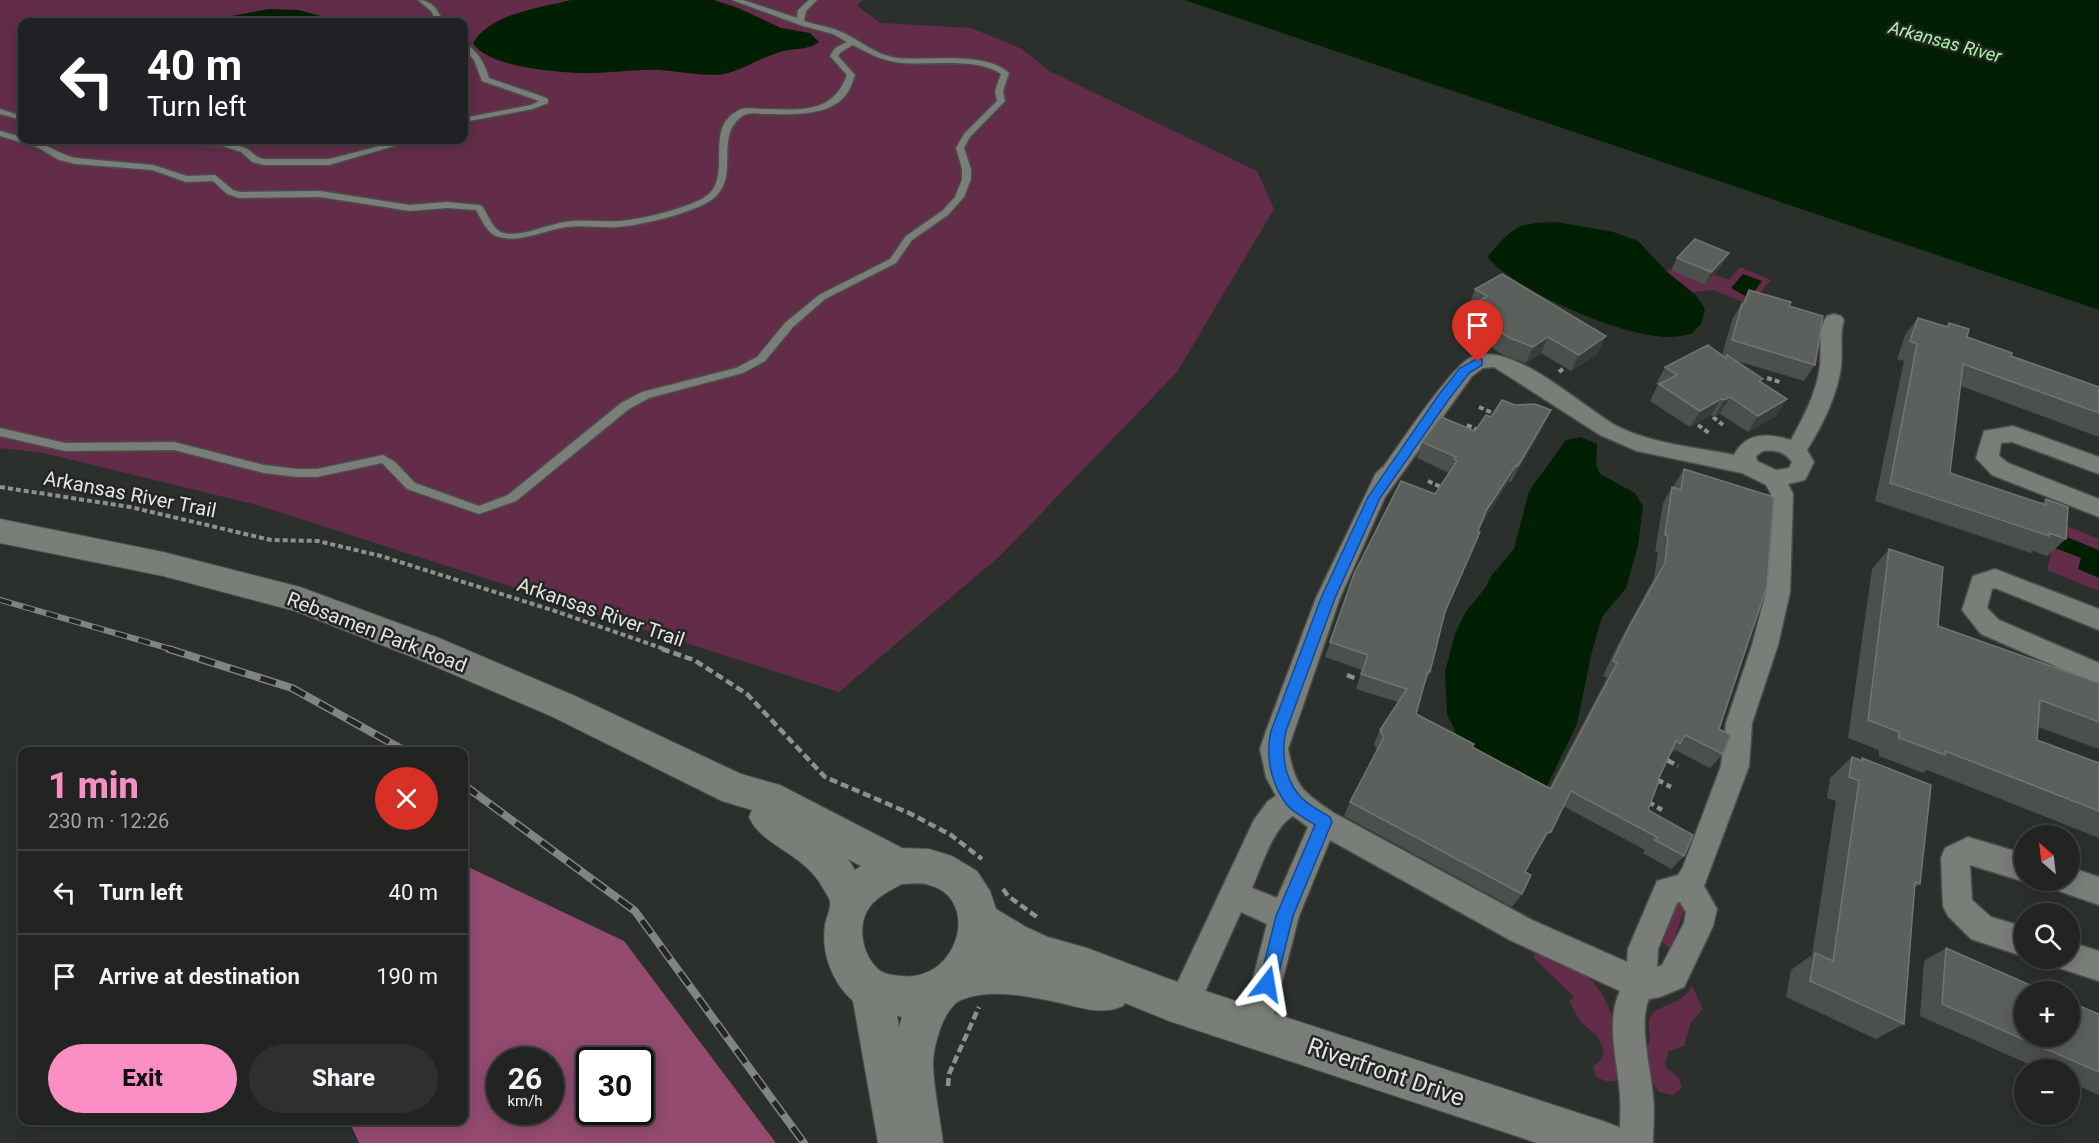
<!DOCTYPE html>
<meta charset="utf-8">
<style>
:root{--surface:#212421;--page:#2d302e;--text:#f1f3f6;--muted:#a2a4a5;--line:#3e413f;--accent:#fb8fc5}
body{margin:0;font-family:Roboto,sans-serif;background:var(--page);color:var(--text);height:100vh;display:flex;flex-direction:column;font-size:22px;white-space:nowrap}
*{box-sizing:border-box;margin:0}
p{font-size:20px;color:var(--muted)}
.icon{flex:none;width:33px;height:33px;fill:none;stroke:currentColor;stroke-width:2;stroke-linecap:round;stroke-linejoin:round}
.map{position:relative;flex:1;overflow:hidden}
.details{position:absolute;left:18px;top:747px;width:450px;height:378px;display:flex;flex-direction:column;background:var(--surface);border-radius:12px;box-shadow:0 3px 15px #0003,0 0 0 2px var(--line)}
.details>*{flex:none}
.banner{position:absolute;left:18px;top:18px;width:450px;height:126px;border-radius:12px;box-shadow:0 3px 15px #0003,0 0 0 2px var(--line);background:#202124;color:#fff;overflow:hidden}
.needle{width:39px;rotate:332deg}
.fabs{position:absolute;left:2014px;top:825px;display:grid;gap:12px}
.fabs a{display:grid;place-items:center;width:66px;height:66px;border-radius:50%;background:var(--surface);box-shadow:0 3px 15px #0003,0 0 0 2px var(--line);font-size:30px}
.speed{position:absolute;left:486px;top:1047px;display:flex;gap:12px;font-size:30px;font-weight:700;text-align:center}
.speed>*{display:grid;place-content:center;width:78px;height:78px;border-radius:50%;background:var(--surface);box-shadow:0 3px 15px #0003,0 0 0 2px var(--line);line-height:1}
.speed small{font-size:15px;font-weight:400}
.speed .limit{border:3px solid #111;border-radius:9px;background:#fff;color:#111}
.pin{position:absolute;display:grid;place-items:center;width:51px;height:51px;color:#fff;margin:-62px -26px;border-radius:50% 50% 50% 0;rotate:-45deg;box-shadow:0 0 6px #0007}
.pin .icon{rotate:45deg}
.me{position:absolute;width:66px;margin:-33px;rotate:14deg;stroke-linejoin:round;filter:drop-shadow(0 0 4px #0008)}
.turn{display:flex;align-items:center;gap:21px;height:126px;padding:0 30px;font-size:27px}
.turn .icon{width:78px;height:78px;stroke-width:2.5}
.turn b{display:block;font-size:42px;line-height:51px}
.round{display:grid;place-items:center;flex:none;width:63px;height:63px;border-radius:32px;background:var(--page)}
.summary{display:flex;align-items:center;justify-content:space-between;height:102px;padding:0 30px}
h1{font-size:36px;font-weight:800;line-height:45px;color:var(--accent)}
.cta{display:flex;gap:12px;margin-top:auto;padding:12px 30px}
.cta a{flex:1;height:69px;border-radius:36px;background:var(--accent);color:#111;font-size:24px;font-weight:800;line-height:69px;text-align:center}
.cta a+a{background:var(--page);color:var(--text)}
ul{padding:0;list-style:none}
li{display:flex;align-items:center;gap:18px;height:84px;padding:0 30px;border-top:2px solid var(--line)}
li div{flex:1}
li b{display:block;font-size:22px}
li em{font-style:normal}
.map>svg:first-child{display:block}
</style>
<div class="map">
<svg width="2099" height="1143" viewBox="0 0 2099 1143">
<rect width="100%" height="100%" fill="#2c302c"/>
<!-- green -->
<g fill="#632d49" fill-rule="evenodd">
<path d="M0,0H863L857,6L881,23L971,28L1022,49L1049,71L1257,171L1274,209L1177,372L1001,555L839,692L257,505L44,453L0,448ZM22,22H464V140H22Z"/>
<path d="M1740,267L1771,280L1749,305L1714,290L1692,292L1667,272L1670,269L1705,285L1714,274L1729,280Z"/>
<path d="M2059,523L2099,539V591L2047,570Z"/>
<path d="M1678,902L1685,908L1671,947H1668L1661,941Z"/>
<path d="M1535,953C1550,959 1568,964 1582,973C1613,993 1618,1040 1626,1073C1616,1084 1609,1083 1596,1077L1593,1066L1601,1060L1604,1050L1597,1036L1580,1021L1569,1001L1574,997L1534,958Z"/>
<path d="M1692,986L1703,1009L1691,1022L1684,1046L1669,1051L1665,1061L1666,1067L1679,1078L1682,1088L1673,1095L1659,1092C1648,1075 1636,1061 1650,1042C1650,1035 1647,1024 1650,1018C1655,1004 1682,1006 1692,986Z"/>
</g>
<!-- forest -->
<path fill="#934b70" fill-rule="evenodd" d="M464,865L624,941L776,1143H359L349,1121L464,1120ZM500,1060H550V1112H500ZM640,1060V1112H590V1060Z"/>
<!-- water -->
<g fill="#011f03">
<path d="M571,0H714L738,8L781,28L810,33L819,42C809,50 796,48 784,51C763,56 744,70 724,74C708,77 677,71 659,70C633,69 607,74 581,73C555,72 487,67 473,43C491,13 540,8 571,0Z"/>
<path d="M1185,0H2099V310Z"/>
<path d="M269,9L298,10L344,22H199Z"/>
<path d="M1556,222L1613,232L1638,241L1667,272L1696,295L1705,309L1701,324L1691,334C1684,335 1676,337 1668,337C1622,337 1518,292 1487,257C1514,227 1515,223 1556,222Z"/>
<path d="M1743,274L1762,281L1751,296L1747,297L1731,288Z"/>
<path d="M1580,437L1597,444L1596,464L1600,474L1635,493L1643,506L1638,546L1626,588L1602,617L1592,651L1577,724L1544,792L1459,739L1447,714L1445,672L1455,634L1465,613L1485,588L1491,576L1514,549L1529,491L1566,440Z"/>
<path d="M2059,534L2099,550V578L2078,569L2081,558L2055,548Z"/>
</g>
<g fill="none" stroke-linecap="round" stroke-linejoin="round">
<!-- service casing -->
<g stroke="#4a4d4a" stroke-width="3">
<g id="service">
<path d="M418,0C432,0 439,11 443,22H437L431,11Z"/>
<path d="M732,0H743L797,18L798,10L809,0H817L806,11L804,21C815,25 828,26 839,31C859,39 875,55 897,58C927,61 986,51 1009,73L1003,91L1005,101L970,137L964,148L971,169V179L964,197L948,215L912,240L896,263L825,299L793,327L765,361L743,373L649,398L629,409L516,501L479,514L407,489L382,463L317,477H297L264,473L174,450L65,451L0,436V428L65,443L174,442L264,465L297,469H317L383,455L395,462L415,483L479,506L508,495L621,403L642,392L736,368L757,357L785,323L819,295L890,259L906,236L942,211L955,197L962,179V169L956,148L964,134L997,101L995,91L1001,74C975,56 926,67 895,62C879,59 867,53 853,45L841,52L838,56L855,75C853,80 851,87 848,92C831,118 791,114 763,114C756,113 747,112 741,117C715,137 739,174 716,196C701,212 638,226 617,227C600,228 583,225 566,227C545,230 521,243 499,237C487,234 482,220 476,210L447,208L410,211L320,197L239,198L227,194L213,181L186,182L152,170L76,164L59,160L37,147L0,136V131L22,137V140C43,140 57,154 76,158L153,165L187,176L215,175L233,190L240,192L320,191L410,205L447,202L479,205L482,206C488,214 492,228 501,232C516,239 547,225 564,222C582,219 600,222 619,221C638,220 696,207 710,193C731,171 704,127 739,110C745,107 756,109 762,109C798,109 832,116 847,75L830,56L835,48L847,42L833,34L803,26Z"/>
<path d="M464,43C477,50 485,63 489,78L541,96L548,99V103L533,109L464,122V118L531,105L539,101L482,81L474,60L464,49Z"/>
<path d="M0,109L22,116V120L0,114Z"/>
<path d="M152,140C180,137 218,137 245,148C252,151 256,158 264,159H329L403,140H415L329,165H264L252,162L241,152L223,146L156,143Z"/>
</g>
</g>
<!-- minor casing -->
<g stroke="#4a4d4a" stroke-width="3">
<g id="minor">
<path d="M1834,314L1841,316L1844,320C1839,336 1843,351 1841,367C1837,396 1822,426 1807,450L1814,462L1805,480L1788,484L1793,494L1790,592L1778,645L1752,723L1749,766L1704,886L1717,909L1713,926L1684,987L1660,997L1649,999C1638,1022 1651,1070 1653,1096C1655,1111 1653,1128 1653,1143H1619C1620,1128 1621,1112 1620,1096C1618,1063 1605,1022 1620,991L1510,940L1330,840L1299,916L1267,1040L1256,1045L1245,1040L1240,1029L1267,924L1241,912L1194,1016L1183,1021L1172,1016L1167,1005L1172,994L1254,820L1268,801L1276,796L1266,777L1260,749L1266,731L1316,598L1376,473L1384,466C1400,444 1452,365 1472,357C1512,340 1580,405 1615,425C1651,444 1695,447 1734,455C1746,432 1768,433 1791,440L1793,436C1805,415 1817,390 1820,366C1822,349 1817,331 1827,316ZM1494,367L1600,435L1637,451L1742,473L1766,485L1771,494L1766,592L1752,645L1726,723L1721,766L1683,867L1678,875L1657,881L1628,949L1627,962L1532,920L1334,813C1302,791 1296,788 1288,749L1340,598L1385,497L1472,376L1483,368ZM1763,451C1775,449 1785,452 1792,462L1789,468L1776,470L1757,461L1756,456ZM1293,816L1308,827L1277,898L1252,888C1261,868 1273,827 1293,816ZM1680,902L1686,912L1684,923L1662,965L1657,967L1658,949L1677,903Z"/>
<path d="M2013,426L2099,457V474L2012,442L2001,443L1999,456L2008,463L2099,499V517L1992,475L1976,458L1984,431Z"/>
<path d="M1995,569L2099,609V630L1995,588L1992,589L1987,608L1999,620L2099,663V685L1981,634L1962,610L1973,576Z"/>
<path d="M1968,837L2025,854V880H2028L2025,882L1970,865L1972,900L1991,917L2025,927V957L1971,939L1948,916L1943,906L1941,858L1945,848Z"/>
<path d="M2070,867L2099,877V905L2056,890L2052,880H2070Z"/>
<path d="M2070,942L2099,951V981L2059,968L2055,958H2070Z"/>
</g>
</g>
<!-- tertiary casing -->
<g stroke="#4a4d4a" stroke-width="2">
<path id="tertiary" d="M0,519L163,552L300,587L439,638L575,696L741,774L780,785L902,848L929,849L952,856L977,871L990,891L996,909L1026,927L1048,937L1087,948L1169,979L1603,1121L1619,1127L1625,1143H1537L1169,1021L1125,1003L1123,1006C1101,1016 1080,1007 1056,1002C1027,996 990,988 961,1000C943,1008 933,1047 933,1065C934,1091 940,1117 943,1143H878L853,1001C832,982 821,953 825,925C826,918 831,909 830,902C830,899 826,893 824,890C806,853 762,847 749,817L752,810L722,801L551,716L415,658L295,611L163,576L0,543ZM848,859L861,866L855,870ZM902,884C911,884 921,882 929,885C982,899 958,983 901,976C893,975 886,975 879,970C863,957 856,927 869,908C876,897 891,890 902,884ZM897,1016L902,1017L899,1027Z"/>
</g>
<!-- path-far1 -->
<g stroke="#8e928e" stroke-width="4" stroke-dasharray="5 3" stroke-linecap="butt">
<path d="M1559,372L1564,368"/>
<path d="M1767,378L1780,382"/>
<path d="M1479,407L1497,415"/>
<path d="M1713,417L1723,425"/>
<path d="M1467,425L1480,431"/>
<path d="M1698,425L1709,433"/>
<path d="M1428,481L1443,488"/>
<path d="M0,487L130,507L271,540L318,541L381,556L555,611L667,650"/>
</g>
<!-- path -->
<g stroke="#8e928e" stroke-width="4.5" stroke-dasharray="8 4" stroke-linecap="butt">
<path d="M662,649L694,660L747,694L825,777L909,813L951,835L982,859"/>
<path d="M1347,675L1357,679"/>
<path d="M1667,760L1678,766"/>
<path d="M1656,779L1671,787"/>
<path d="M1647,801L1662,810"/>
<path d="M1003,889L1008,896L1037,917"/>
<path d="M948,1086L949,1074L979,1007"/>
</g>
<!-- service -->
<use href="#service" fill="#7a7e79" fill-rule="evenodd"/>
<!-- minor -->
<use href="#minor" fill="#7a7e79" fill-rule="evenodd"/>
<!-- tertiary -->
<use href="#tertiary" fill="#7a7e79" fill-rule="evenodd"/>
<!-- rail-far1 casing -->
<g stroke="#818581" stroke-width="6">
<path id="rail-far1" d="M0,600L174,650"/>
</g>
<!-- rail casing -->
<g stroke="#818581" stroke-width="8">
<g id="rail">
<path d="M169,649L292,688L407,752"/>
<path d="M464,785L635,911L804,1143"/>
</g>
</g>
<!-- rail-far1 -->
<use href="#rail-far1" stroke="#232623" stroke-width="4" stroke-dasharray="12" stroke-linecap="butt"/>
<!-- rail -->
<use href="#rail" stroke="#232623" stroke-width="5" stroke-dasharray="16" stroke-linecap="butt"/>
</g>
<!-- wall -->
<g fill="#4c504c">
<path d="M1729,253L1722,265L1705,285L1671,270L1677,258Z"/>
<path d="M1475,289L1598,353L1571,371L1541,353L1526,363L1503,355L1459,327L1465,310L1471,306L1469,305Z"/>
<path d="M1749,290L1789,306L1815,365L1804,381L1737,361L1761,382L1776,416L1748,432L1720,414L1714,417L1711,415L1690,427L1650,401L1658,385L1656,384L1665,367L1722,355L1732,320Z"/>
<path d="M1918,318L1946,327L1949,323L1967,337L2011,356L2099,387V437L1961,386L1950,473L2042,503L2046,499L2066,539L2047,556L2033,551L2031,553L1875,501L1904,361L1897,359L1905,335Z"/>
<path d="M1515,405L1543,427L1511,482L1509,481L1480,527L1445,612L1430,672L1424,686L1416,714L1472,747L1549,788L1607,678L1603,676L1618,644L1654,578L1658,552L1655,551L1663,503L1672,487H1674V485L1684,469L1719,729L1723,754L1710,768L1675,750L1668,757L1658,780L1648,810L1684,856L1671,869L1643,853L1645,850L1563,806L1525,872L1522,894L1512,907L1344,816L1350,802L1377,750L1374,744L1380,730L1398,702L1356,689L1362,670L1325,657L1354,574L1435,494L1449,473L1417,458L1422,442L1475,431L1491,417Z"/>
<path d="M1889,549L1938,626L2099,683V749L2038,727L2037,740L2099,763V838L1927,770L1923,773L1879,756V750L1848,738L1872,569Z"/>
<path d="M1852,757L1860,760L1862,758L1920,884L1915,887L1904,1024L1876,1039L1786,997L1791,970L1812,955L1836,801L1827,798L1830,778Z"/>
<path d="M1946,948L2099,1014V1095L2070,1082V1070H2042L1920,1016L1924,961Z"/>
</g>
<!-- shaded-wall -->
<g fill="#393d39">
<path d="M1729,253L1722,265L1705,285L1711,272Z"/>
<path d="M1606,336L1598,353L1571,371L1579,355Z"/>
<path d="M1548,337L1541,353L1526,363L1533,347Z"/>
<path d="M1730,397L1720,414L1714,417L1724,400Z"/>
<path d="M1721,399L1711,415L1690,427L1700,411Z"/>
<path d="M1787,399L1776,416L1748,432L1758,416Z"/>
<path d="M1551,410L1543,427L1511,482L1518,466Z"/>
<path d="M1516,465L1509,481L1480,527L1486,511Z"/>
<path d="M1551,832L1541,845L1537,846L1547,833Z"/>
</g>
<!-- building -->
<g fill="#5c605c" stroke="#717571" stroke-width="1.5">
<path d="M1695,239L1729,253L1711,272L1677,258Z"/>
<path d="M1502,274L1606,336L1579,355L1548,337L1533,347L1510,338L1465,310L1487,296L1475,289Z"/>
<path d="M1749,290L1791,302L1789,306L1823,316L1815,365L1732,340L1742,304H1744Z"/>
<path d="M1918,318L1948,327L1949,323L1969,329L1967,337L2012,353L2011,356L2099,387V413L1963,364L1950,473L2046,505V499L2068,507L2066,539L2049,533V536L1890,483L1917,344L1910,341Z"/>
<path d="M1708,345L1726,358L1727,355L1763,379L1759,381L1787,399L1758,416L1730,397L1724,400L1721,399L1700,411L1659,384L1677,375L1665,367Z"/>
<path d="M1502,400L1515,405L1535,404L1551,410L1518,466L1516,465L1486,511L1478,531L1480,532L1445,612L1430,672L1428,671L1416,714L1474,744L1472,747L1551,789L1617,663L1613,661L1628,629L1665,563L1668,536L1665,535L1672,487L1681,490L1684,469L1774,497L1767,586L1719,729L1731,735L1723,754L1685,735L1680,744L1676,741L1658,780L1659,781L1648,810L1693,835L1684,856L1655,840L1657,837L1571,791L1551,832L1547,833L1525,872L1531,875L1522,894L1350,802L1384,737L1380,730L1407,689L1361,674L1368,655L1330,642L1354,574L1401,481L1435,494L1457,461L1454,459L1456,457L1422,442L1441,417L1475,431L1486,415L1491,417Z"/>
<path d="M1889,549L1943,567L1938,626L2099,683V722L2040,700L2037,740L2099,763V811L1945,751V755L1899,738V732L1868,720Z"/>
<path d="M1852,757L1862,761V758L1931,785L1920,884L1915,882L1904,1024L1810,981L1815,953L1833,961L1859,781L1849,777Z"/>
<path d="M1946,948L2046,992H2025V1036H2070V1002L2099,1014V1072L1942,1004Z"/>
</g>
<!-- route -->
<path fill="#1a73e8" stroke="#114b97" stroke-width="1.5" d="M1478,358L1482,359V365L1469,373L1449,399L1380,498L1335,598L1286,731C1281,753 1284,777 1299,795C1306,804 1320,811 1330,817L1332,822L1293,916L1276,984L1274,990L1267,993L1261,990L1259,984L1276,916L1315,825C1306,819 1294,813 1287,805C1271,784 1265,756 1271,731L1321,598L1368,497L1440,393L1460,368Z"/>
<g text-anchor="middle" stroke-width="5" stroke-linejoin="round" paint-order="stroke">
<!-- far-water labels -->
<g font-size="18" font-style="italic" fill="#a5f7a5" stroke="#232623">
<text transform="translate(1945 42) rotate(15)" y="6">Arkansas River</text>
</g>
<!-- street labels -->
<g font-size="20" fill="#e2e5e2" stroke="#232623">
<text transform="translate(130 494) rotate(11)" y="7">Arkansas River Trail</text>
<text transform="translate(601 612) rotate(19)" y="7">Arkansas River Trail</text>
<text transform="translate(377 632) rotate(21)" y="7">Rebsamen Park Road</text>
</g>
<!-- near-street labels -->
<g font-size="24" fill="#e2e5e2" stroke="#232623">
<text transform="translate(1386 1072) rotate(19)" y="8">Riverfront Drive</text>
</g>
</g>
</svg>
<div class="fabs">
<a><svg class="needle" viewBox="-14 -14 28 28"><path d="M0-13l5 13h-10z" fill="#e53935"/><path d="M0 13l5-13h-10z" fill="#a2a4a5"/></svg></a>
<a><svg class="icon" aria-label="search" viewBox="0 0 24 24"><circle cx="10" cy="10" r="6"/><path d="M15 15l6 6"/></svg></a>
<a>+</a>
<a>−</a>
</div>
<div class="speed"><div>26<small>km/h</small></div><div class="limit">30</div></div>
<div class="pin" style="left:1478px;top:362px;background:#d93025"><svg class="icon" aria-label="arrive" viewBox="0 0 24 24"><path d="M6 21V4h12l-3 4 3 4H6"/></svg></div>
<svg class="me" style="left:1267px;top:984px" viewBox="-20 -20 40 40"><path d="M0-17L14 15 0 8-14 15z" fill="#1a73e8" stroke="#fff" stroke-width="4"/></svg>
<div class="banner">
<div class="turn"><svg class="icon" aria-label="left" viewBox="0 0 24 24"><path d="M17 20v-9H6M10 6l-5 5 5 5"/></svg><div><b>40 m</b>Turn left</div></div>
</div>
<section class="details">
<div class="summary"><div><h1>1 min</h1><p>230 m · 12:26</p></div><a class="round" style="background:#d93025;color:#fff"><svg class="icon" aria-label="close" viewBox="0 0 24 24"><path d="M6 6l12 12M18 6L6 18"/></svg></a></div>
<ul>
<li><svg class="icon" aria-label="left" viewBox="0 0 24 24"><path d="M17 20v-9H6M10 6l-5 5 5 5"/></svg><div><b>Turn left</b></div><em>40 m</em></li>
<li><svg class="icon" aria-label="arrive" viewBox="0 0 24 24"><path d="M6 21V4h12l-3 4 3 4H6"/></svg><div><b>Arrive at destination</b></div><em>190 m</em></li>
</ul>
<div class="cta"><a>Exit</a><a>Share</a></div>
</section>
</div>
